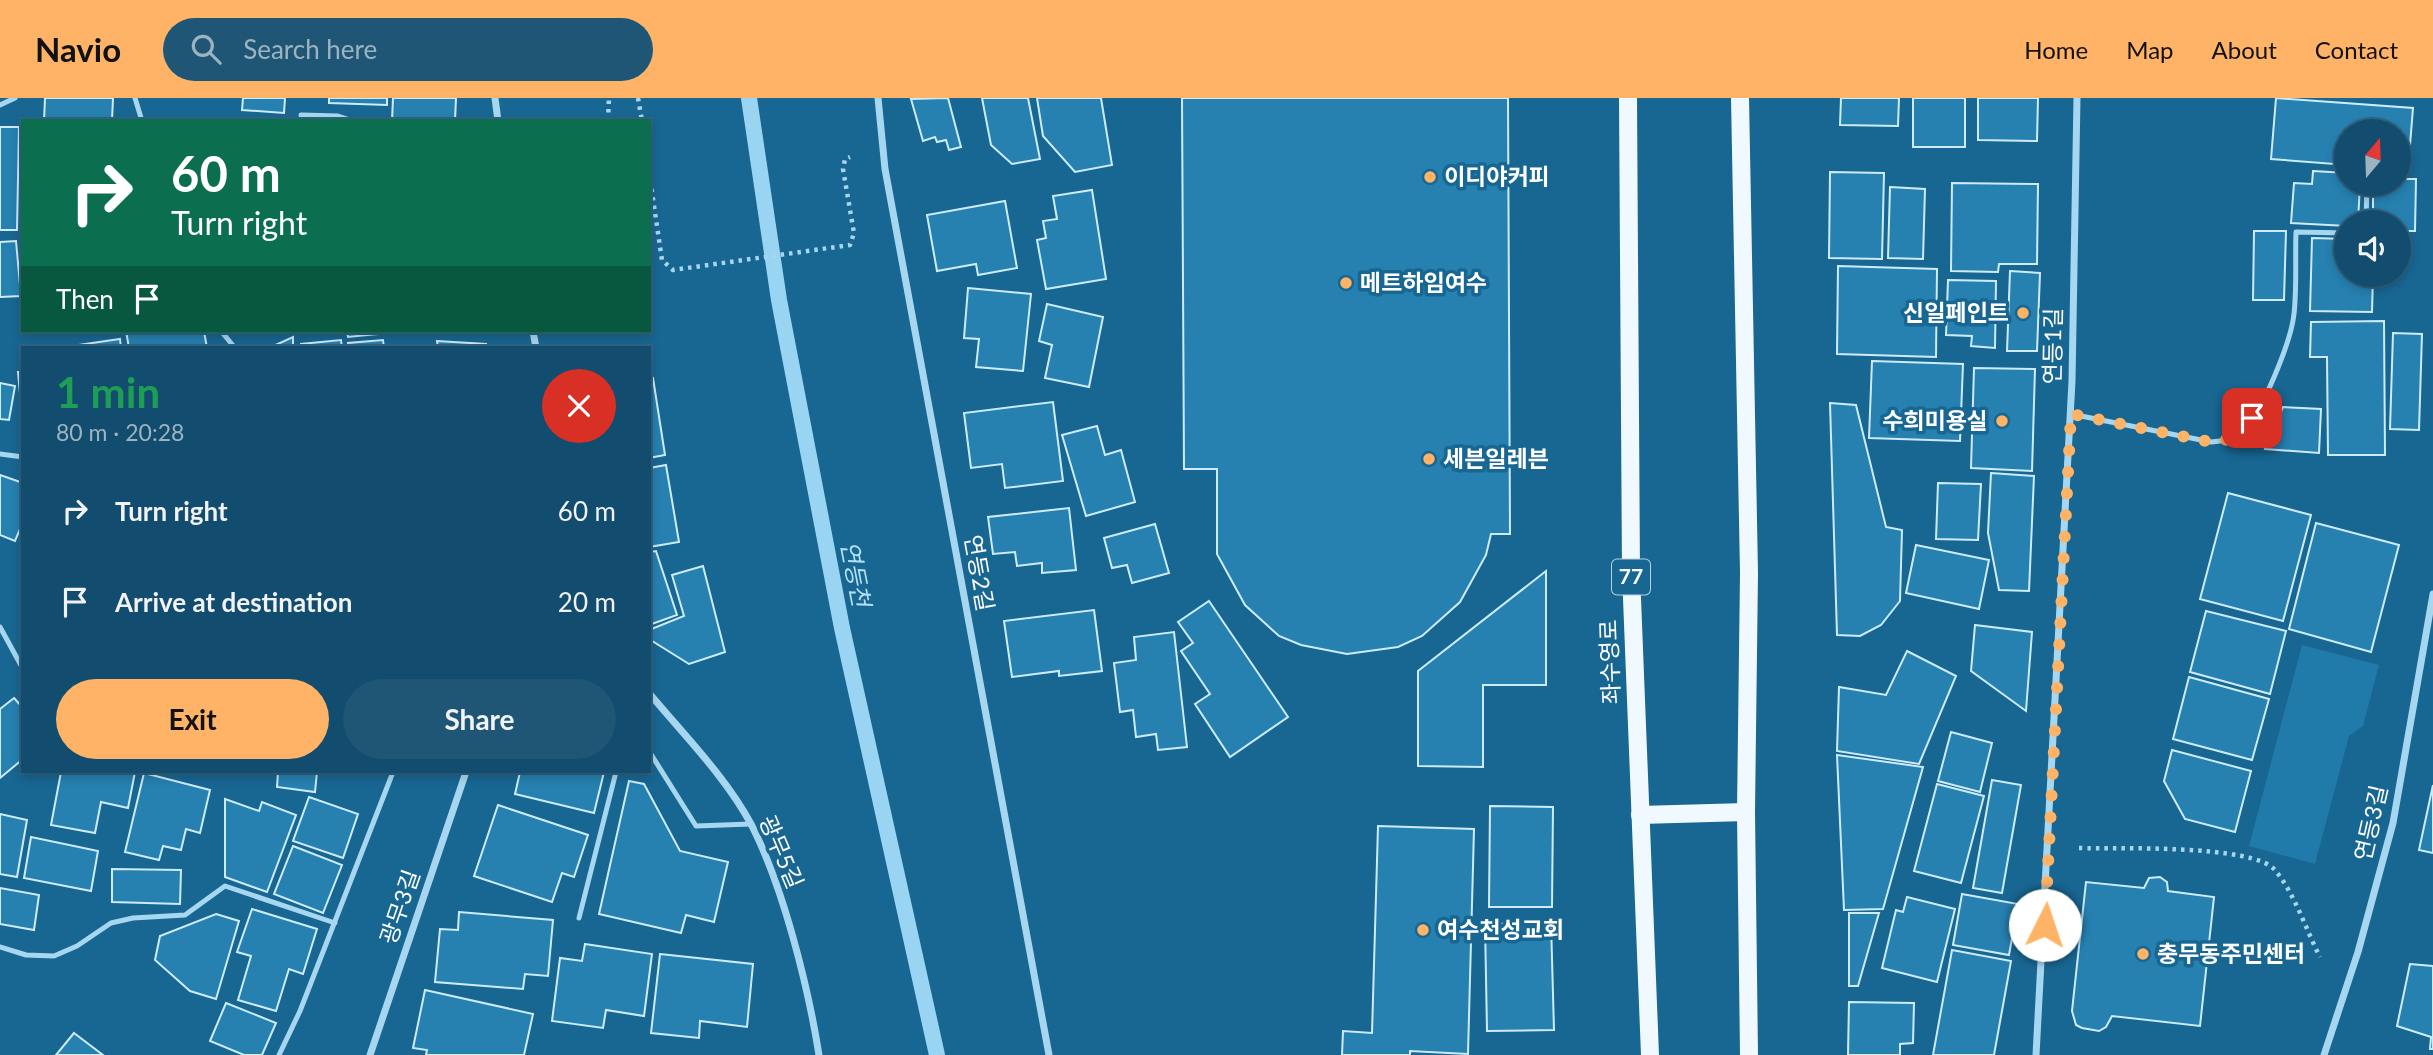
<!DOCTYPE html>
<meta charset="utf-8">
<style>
:root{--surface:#124c6e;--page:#1f5676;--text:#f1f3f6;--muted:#9cb4c2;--line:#316381;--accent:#ffb366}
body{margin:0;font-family:Lato,"Noto Sans KR",sans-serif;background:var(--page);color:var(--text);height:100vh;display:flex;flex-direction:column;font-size:26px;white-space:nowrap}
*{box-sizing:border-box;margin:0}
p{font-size:23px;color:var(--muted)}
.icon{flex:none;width:38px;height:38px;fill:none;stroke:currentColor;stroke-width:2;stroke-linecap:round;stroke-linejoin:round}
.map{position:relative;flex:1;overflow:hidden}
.drawer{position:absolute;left:21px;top:248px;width:630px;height:427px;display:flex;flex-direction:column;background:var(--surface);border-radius:0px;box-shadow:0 4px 10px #0003,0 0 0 2px var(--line)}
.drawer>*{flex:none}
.banner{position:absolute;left:21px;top:21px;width:630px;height:214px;border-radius:0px;box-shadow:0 4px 10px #0003,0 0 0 2px var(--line);background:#0b6e4f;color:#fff;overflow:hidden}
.needle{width:46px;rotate:19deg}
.fabs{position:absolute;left:2334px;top:21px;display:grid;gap:14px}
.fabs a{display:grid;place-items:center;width:77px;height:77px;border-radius:50%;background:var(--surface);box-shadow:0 4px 10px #0003,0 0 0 2px var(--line);font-size:35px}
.pin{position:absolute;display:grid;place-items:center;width:60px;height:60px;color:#fff;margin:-30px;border-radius:14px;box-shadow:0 4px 10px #0006}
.me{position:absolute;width:77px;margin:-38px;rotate:4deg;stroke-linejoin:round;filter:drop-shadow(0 0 5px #0008)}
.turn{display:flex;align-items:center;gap:24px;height:147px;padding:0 35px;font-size:32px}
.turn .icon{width:91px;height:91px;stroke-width:2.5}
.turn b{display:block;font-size:49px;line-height:60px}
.then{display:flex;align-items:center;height:66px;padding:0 35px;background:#0003;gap:14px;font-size:26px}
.round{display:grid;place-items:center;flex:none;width:74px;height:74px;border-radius:37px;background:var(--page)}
.summary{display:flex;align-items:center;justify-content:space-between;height:119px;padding:0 35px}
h1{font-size:42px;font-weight:700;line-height:52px;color:#1e9e55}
.button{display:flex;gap:14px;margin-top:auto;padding:14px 35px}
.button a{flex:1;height:80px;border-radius:42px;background:var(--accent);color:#111;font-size:28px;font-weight:700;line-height:80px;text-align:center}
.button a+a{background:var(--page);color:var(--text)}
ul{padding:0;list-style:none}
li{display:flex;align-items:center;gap:21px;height:91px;padding:0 35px}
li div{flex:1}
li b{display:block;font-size:26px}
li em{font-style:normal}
header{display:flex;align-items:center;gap:42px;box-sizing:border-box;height:98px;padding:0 35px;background:var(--accent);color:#111}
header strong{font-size:33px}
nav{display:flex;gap:38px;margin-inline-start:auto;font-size:24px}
.search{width:490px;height:63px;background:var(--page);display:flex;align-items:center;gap:18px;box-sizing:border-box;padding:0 24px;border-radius:38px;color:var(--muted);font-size:26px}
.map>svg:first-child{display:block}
</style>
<header>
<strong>Navio</strong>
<div class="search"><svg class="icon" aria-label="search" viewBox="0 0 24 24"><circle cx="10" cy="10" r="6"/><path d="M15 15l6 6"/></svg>Search here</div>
<nav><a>Home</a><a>Map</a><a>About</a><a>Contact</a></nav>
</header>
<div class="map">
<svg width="2433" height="957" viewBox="0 0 2433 957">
<rect width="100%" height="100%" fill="#186692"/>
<!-- green -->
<path fill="#207bab" d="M2302,547L2379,567L2363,628L2349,638L2315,766L2249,748Z"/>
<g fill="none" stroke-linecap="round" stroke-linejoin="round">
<!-- stream -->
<path stroke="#99d5f2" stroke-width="16" d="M749,0L779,202L842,530L937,957"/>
</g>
<!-- building -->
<g fill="#2680b0" stroke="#cdecfb" stroke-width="2">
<path d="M45,0H113L112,23H44Z"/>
<path d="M243,0H285L284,15L242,12Z"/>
<path d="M329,0H387V7L329,5Z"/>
<path d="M393,0H456L455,23H392Z"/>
<path d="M948,0L961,49L949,52L946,42L937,44L935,39L923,43L911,1Z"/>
<path d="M982,0H1028L1040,61L1012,66L991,47Z"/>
<path d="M1037,0H1101L1112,67L1075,74L1043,38Z"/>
<path d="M1182,0H1508L1510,436H1491L1486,457L1460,504L1422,538L1398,549L1347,556L1301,547L1279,538L1245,507L1217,456V371H1184Z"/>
<path d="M1841,0H1899L1898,28L1840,27Z"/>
<rect x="1913" y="0" width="52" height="49"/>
<path d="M1978,0H2038L2037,43L1978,42Z"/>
<path d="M2276,0L2413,10L2408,72L2399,71V33H2347V67L2271,61Z"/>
<path d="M0,29H19L17,132H0Z"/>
<path d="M2313,73L2347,75V86H2360L2358,124H2347V128L2291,125L2294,85L2312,86Z"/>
<path d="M1830,74L1884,75L1882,161L1829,160Z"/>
<path d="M2399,81H2416L2415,133H2399V124H2373V86H2399Z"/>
<path d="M1952,85L2038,86L2037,166H1999L1998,174L1951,173Z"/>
<path d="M1890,89L1925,91L1923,161L1888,160Z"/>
<path d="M1092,92L1106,181L1046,191L1037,142L1046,140L1043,123L1057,121L1053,98Z"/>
<path d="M1005,103L1017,170L978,177L976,166L937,173L927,117Z"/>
<path d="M2254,133H2286L2284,202H2253Z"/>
<path d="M2312,140L2347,141V177H2373L2372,214L2310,213Z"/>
<path d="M16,143L21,198L0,199V144Z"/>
<path d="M1838,168L1937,171L1936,259L1837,256Z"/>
<path d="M2010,173L2040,175L2037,253H2007Z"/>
<path d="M1948,182L1996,183L1995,250L1971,248L1972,238L1946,237Z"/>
<path d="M968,190L1031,196L1023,273L976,269L979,241L964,240Z"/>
<path d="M1047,206L1103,219L1089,289L1045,280L1052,247L1039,243Z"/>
<path d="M2384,223L2385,357H2328L2327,259H2310L2311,224Z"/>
<path d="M126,233H204L207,250H129Z"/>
<path d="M347,233H377V236L348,239Z"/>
<path d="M2393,235L2422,236L2419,332L2390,331Z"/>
<path d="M293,239V250H269Z"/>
<path d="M120,241L121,250H71V248Z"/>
<path d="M341,242L342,250H301V246Z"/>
<path d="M383,242L384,250H349L348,245Z"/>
<path d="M437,243L486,246V250H438Z"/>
<path d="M1872,263L1963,266L1960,343L1869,340Z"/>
<path d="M1974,270L2035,271L2032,373L1971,370Z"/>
<path d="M18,274H23V327Z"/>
<path d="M653,280L665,357L649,360V281Z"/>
<path d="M0,285L15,288L9,322L0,321Z"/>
<path d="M1053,304L1063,383L1005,390L1002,366L971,370L964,315Z"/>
<path d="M1830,305L1856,307L1886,429L1902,432L1900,503L1881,527L1860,538L1837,537Z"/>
<path d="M2283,309L2321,311L2319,355L2265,351Z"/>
<path d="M1097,328L1105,357L1121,352L1135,404L1086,418L1062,337Z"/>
<path d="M666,367L679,444L649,449V370Z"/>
<path d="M1991,375L2034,378L2029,493L1999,492L1988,435Z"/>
<path d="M0,377L23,385V424L15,443L0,437Z"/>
<path d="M1938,385L1981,386L1978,442L1936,441Z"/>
<path d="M2228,395L2311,417L2283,523L2200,501Z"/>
<path d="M1069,410L1076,472L1042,475V465L1017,468L1015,454L993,456L988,419Z"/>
<path d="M2316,425L2399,447L2371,554L2289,531Z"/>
<path d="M1155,426L1169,475L1132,485L1127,467L1112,470L1104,440Z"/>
<path d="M1916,447L1989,462L1979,511L1906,495Z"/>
<path d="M656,453L677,517L649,527V454Z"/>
<path d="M703,468L725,554L689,566L649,541V532L684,518L672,477Z"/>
<path d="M1546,473V587H1483V669L1418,668V573Z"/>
<path d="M1209,503L1288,619L1230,659L1195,606L1210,596L1181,553L1193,545L1178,524Z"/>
<path d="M1094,512L1102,573L1059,578V573L1012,579L1004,523Z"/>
<path d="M2206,513L2286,533L2270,596L2190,574Z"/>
<path d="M1975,527L2032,534L2026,613L1971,573Z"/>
<path d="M1174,534L1187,649L1158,652L1156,636L1136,639L1133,612L1120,614L1114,565L1136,562L1134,539Z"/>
<path d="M1907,553L1956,578L1919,666L1837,653L1839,589L1886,597Z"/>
<path d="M2189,579L2269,601L2252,662L2173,641Z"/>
<path d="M14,600L23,610V661L0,680V611Z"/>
<path d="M1951,634L1992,645L1980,694L1938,683Z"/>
<path d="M2172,652L2251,673L2235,734L2185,721L2164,683Z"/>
<path d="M1837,657L1923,669L1883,811L1844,812Z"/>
<path d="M61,674H135L128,710L101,704L95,735L51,727Z"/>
<path d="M278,674H317L315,694L277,689Z"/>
<path d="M520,674H604L594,715L515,696Z"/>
<path d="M144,675L210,692L200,735L186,731L181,752L163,748L159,762L125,754Z"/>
<path d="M1992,682L2021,687L2002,795L1973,790Z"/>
<path d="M629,683L644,686L680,753L728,764L714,824L686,817L681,835L599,816Z"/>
<path d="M1937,686L1984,698L1961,785L1914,773Z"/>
<path d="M2433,687V755L2419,752Z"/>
<path d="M309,699L358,716L343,760L293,743Z"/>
<path d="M225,701L259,713L262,704L296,717L267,794L225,779Z"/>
<path d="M498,707L588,737L574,779L562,775L552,804L474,778Z"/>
<path d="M1490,708L1553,709L1552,809H1489Z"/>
<path d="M0,716L27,722L17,779L0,776Z"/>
<path d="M1378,728L1474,731L1468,956L1410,953V957H1342L1343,933L1372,935Z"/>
<path d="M31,739L98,753L91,793L24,780Z"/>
<path d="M293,748L342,767L323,815L274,796Z"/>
<path d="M112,771L181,772L180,806L112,804Z"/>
<path d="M2160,779L2167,784L2168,793L2214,799L2200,928L2112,918L2106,929L2099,933L2082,930L2076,927L2072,913L2086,784L2144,790L2149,780Z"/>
<path d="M0,790L39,797L34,832L0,826Z"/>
<path d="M1962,796L2018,806L2009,857L1953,847Z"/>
<path d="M1907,799L1955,811L1937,884L1882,870L1896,812L1903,814Z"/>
<path d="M252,811L317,831L303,876L289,871L276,913L238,902L251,858L237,854Z"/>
<path d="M459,814L553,822L548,878L525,876L523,891L435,884L440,831L458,832Z"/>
<path d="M1849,815H1879L1858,888H1849Z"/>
<path d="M216,816L239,823L216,901L190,893L155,862L160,838Z"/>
<path d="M1551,824L1554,932L1487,933L1485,826Z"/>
<path d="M585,846L652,856L644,918L606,912L603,930L552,923L560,860L582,863Z"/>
<path d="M1952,852L2011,863L1994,957H1933Z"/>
<path d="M660,856L753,866L747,929L700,923L699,940L651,935Z"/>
<path d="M2410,866L2433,868V951H2430L2431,939L2397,928Z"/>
<path d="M425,892L533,916L524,957H426L427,952L413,950Z"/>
<path d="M1849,904L1914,905L1913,945L1900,946V957H1848Z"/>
<path d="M226,905L276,925L262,957H244L210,943Z"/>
<path d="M74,935L103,957H56Z"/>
</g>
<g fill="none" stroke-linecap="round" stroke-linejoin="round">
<!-- path -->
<g stroke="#a7d7f0" stroke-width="4.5" stroke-dasharray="3.5 5" stroke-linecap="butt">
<path d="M638,0L642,23"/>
<path d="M608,23L609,0"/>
<path d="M649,74L662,162L673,172L850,147L854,135L843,71L845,61L850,59"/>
<path d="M2079,750C2117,751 2253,746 2275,772C2295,796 2306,832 2320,859"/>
</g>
<!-- lane -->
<g stroke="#a7d7f0" stroke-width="5">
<path d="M135,0L142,23"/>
<path d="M0,7L15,0"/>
<path d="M301,17L338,18L353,23"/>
<path d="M2366,124L2367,86"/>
<path d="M221,233L235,250"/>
<path d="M2071,316L2211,344C2223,343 2231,342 2241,334C2262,317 2291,243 2294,216C2297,189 2295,161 2296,134L2347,135"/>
<path d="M0,356L23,359"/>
<path d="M0,529L23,571"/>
<path d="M649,653L696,728L751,726"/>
<path d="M579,820L616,674"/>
<path d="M0,849L26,857L54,858L77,848L111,825L133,820L185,817L225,788L335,825"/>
<path d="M279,957L300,913L393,674"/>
</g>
<!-- street -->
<g stroke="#a7d7f0" stroke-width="7">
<path d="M495,0L498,23"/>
<path d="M878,0L885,71L1049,957"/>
<path d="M533,233L536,250"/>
<path d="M649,595C684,637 725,678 751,726C783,788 808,888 819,957"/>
<path d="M370,957L466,674"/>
<path d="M2036,957L2072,283L2077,0"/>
<path d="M2324,957L2358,854L2393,725L2433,496"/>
</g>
<!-- primary -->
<g stroke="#f0f9ff" stroke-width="18">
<path d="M1628,0L1631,475L1650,957"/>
<path d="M1740,0L1749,475L1746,714L1749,957"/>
<path d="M1640,717L1746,714"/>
</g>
</g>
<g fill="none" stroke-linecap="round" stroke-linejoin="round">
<!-- route -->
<path stroke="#ffb366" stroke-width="12" stroke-dasharray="0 21.6" d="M2045,827L2071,316L2211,344C2231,343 2241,337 2252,320"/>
</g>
<!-- markers -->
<g fill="#ffb366" stroke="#186692" stroke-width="2.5">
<circle cx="1430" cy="79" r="7"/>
<circle cx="1346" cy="185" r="7"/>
<circle cx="2023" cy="215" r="7"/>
<circle cx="2002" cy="323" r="7"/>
<circle cx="1429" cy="361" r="7"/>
<circle cx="1423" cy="832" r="7"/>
<circle cx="2143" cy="856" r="7"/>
</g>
<g text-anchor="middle" stroke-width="7" stroke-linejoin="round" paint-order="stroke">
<!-- shield labels -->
<rect fill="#186692" stroke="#bad1de" stroke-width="2" x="1612" y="461.5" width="38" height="35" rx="5"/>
<g font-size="21" font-weight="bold" fill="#fff">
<text x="1631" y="486">77</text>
</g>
<!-- poi labels -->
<g font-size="23" font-weight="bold" fill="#fff" stroke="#186692" text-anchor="start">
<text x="1444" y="87">이디야커피</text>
<text x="1360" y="193">메트하임여수</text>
<text x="2009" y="223" text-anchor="end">신일페인트</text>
<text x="1988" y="331" text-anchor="end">수희미용실</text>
<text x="1443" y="369">세븐일레븐</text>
<text x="1437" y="840">여수천성교회</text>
<text x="2157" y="864">충무동주민센터</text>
</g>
<!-- street labels -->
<g font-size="23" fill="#fff" stroke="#186692">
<text transform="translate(2053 248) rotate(-89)" y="8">연등1길</text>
<text transform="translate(979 475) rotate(80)" y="8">연등2길</text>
<text transform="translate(1610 564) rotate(-92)" y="8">좌수영로</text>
<text transform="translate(2371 725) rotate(-77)" y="8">연등3길</text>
<text transform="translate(781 754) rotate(67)" y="8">광무5길</text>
<text transform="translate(400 809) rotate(-71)" y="8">광무3길</text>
</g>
<!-- water labels -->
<g font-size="24" font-style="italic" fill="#b3e0f7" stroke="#186692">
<text transform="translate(855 476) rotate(79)" y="8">연등천</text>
</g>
</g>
</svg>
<div class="fabs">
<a><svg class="needle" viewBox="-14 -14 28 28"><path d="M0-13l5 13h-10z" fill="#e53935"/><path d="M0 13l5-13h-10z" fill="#9cb4c2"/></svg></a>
<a><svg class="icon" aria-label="sound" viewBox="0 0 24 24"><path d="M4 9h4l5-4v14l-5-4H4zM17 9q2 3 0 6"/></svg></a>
</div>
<div class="pin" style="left:2252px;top:320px;background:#d93025"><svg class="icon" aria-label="arrive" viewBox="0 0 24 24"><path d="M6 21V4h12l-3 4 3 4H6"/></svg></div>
<svg class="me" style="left:2045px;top:827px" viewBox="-20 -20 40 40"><circle r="19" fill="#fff"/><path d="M0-13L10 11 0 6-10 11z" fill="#ffb366"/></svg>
<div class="banner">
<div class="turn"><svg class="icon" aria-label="right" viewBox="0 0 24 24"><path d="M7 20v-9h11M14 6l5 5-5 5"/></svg><div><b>60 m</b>Turn right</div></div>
<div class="then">Then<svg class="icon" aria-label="arrive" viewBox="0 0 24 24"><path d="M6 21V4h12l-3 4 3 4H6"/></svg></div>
</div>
<section class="drawer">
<div class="summary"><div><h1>1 min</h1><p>80 m · 20:28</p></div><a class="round" style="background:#d93025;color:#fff"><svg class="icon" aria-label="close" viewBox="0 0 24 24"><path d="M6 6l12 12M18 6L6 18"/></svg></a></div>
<ul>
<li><svg class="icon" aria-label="right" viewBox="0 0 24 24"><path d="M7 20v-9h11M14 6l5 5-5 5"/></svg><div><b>Turn right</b></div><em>60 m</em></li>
<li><svg class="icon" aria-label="arrive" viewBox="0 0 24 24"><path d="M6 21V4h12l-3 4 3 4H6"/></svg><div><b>Arrive at destination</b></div><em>20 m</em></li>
</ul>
<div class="button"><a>Exit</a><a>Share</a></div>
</section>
</div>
